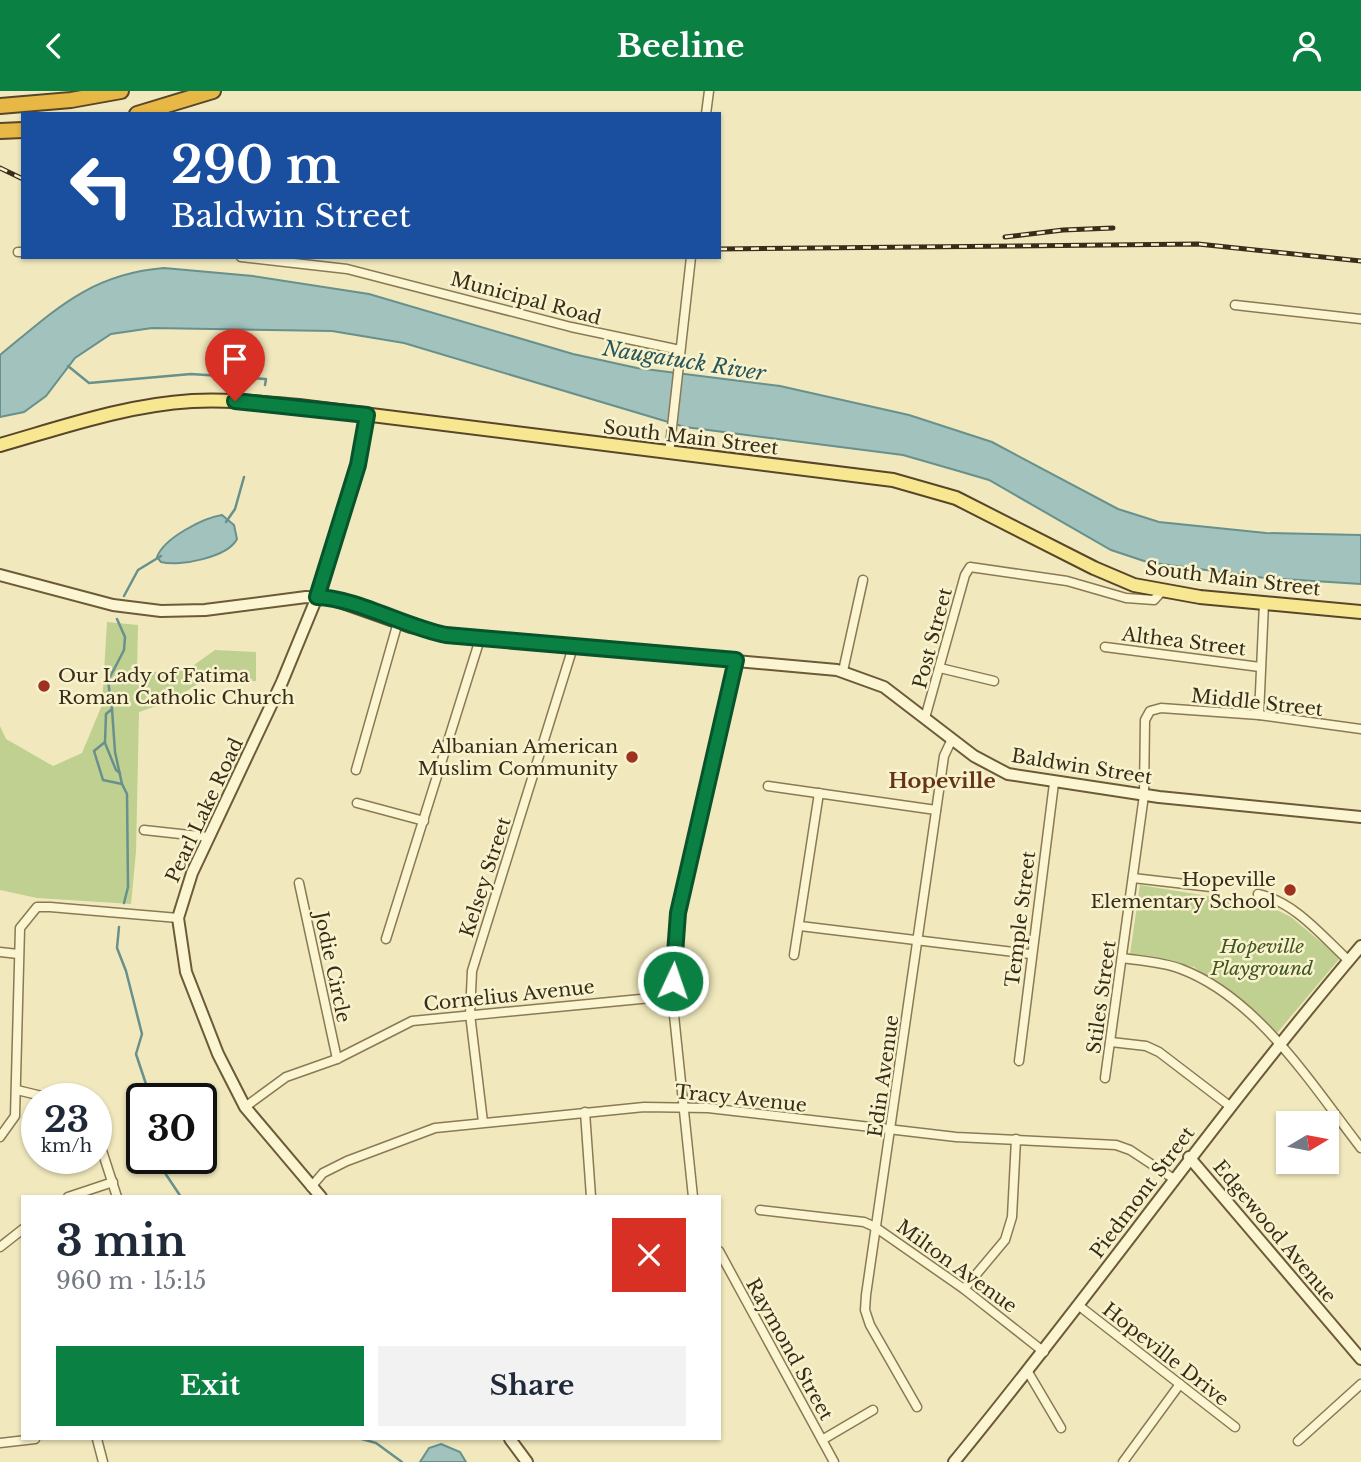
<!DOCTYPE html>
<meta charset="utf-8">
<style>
:root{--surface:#fff;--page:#f2f2f3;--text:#1f2937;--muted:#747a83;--accent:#0b8043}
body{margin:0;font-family:"Libre Baskerville",serif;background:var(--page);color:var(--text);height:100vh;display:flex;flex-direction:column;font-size:26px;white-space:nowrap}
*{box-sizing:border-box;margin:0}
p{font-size:23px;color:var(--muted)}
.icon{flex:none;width:38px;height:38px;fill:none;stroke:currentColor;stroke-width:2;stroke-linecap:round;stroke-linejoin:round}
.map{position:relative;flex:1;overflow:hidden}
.sheet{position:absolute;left:21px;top:1104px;width:700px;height:245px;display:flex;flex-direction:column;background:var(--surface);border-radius:0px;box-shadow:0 2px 5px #0004}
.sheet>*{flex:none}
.guide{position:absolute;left:21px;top:21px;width:700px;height:147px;border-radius:0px;box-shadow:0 2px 5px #0004;background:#1a4fa0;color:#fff;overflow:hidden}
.needle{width:46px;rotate:80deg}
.fabs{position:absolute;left:1276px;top:1020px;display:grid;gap:14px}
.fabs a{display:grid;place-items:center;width:63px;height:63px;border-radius:0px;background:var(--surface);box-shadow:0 2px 5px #0004;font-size:35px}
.speed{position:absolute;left:21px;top:992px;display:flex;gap:14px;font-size:35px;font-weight:700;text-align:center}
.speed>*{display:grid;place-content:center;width:91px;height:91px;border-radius:50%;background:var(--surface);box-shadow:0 2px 5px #0004;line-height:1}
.speed small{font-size:18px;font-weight:400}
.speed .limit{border:4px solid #111;border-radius:10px;background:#fff;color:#111}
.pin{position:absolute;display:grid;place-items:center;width:60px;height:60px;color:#fff;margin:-72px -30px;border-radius:50% 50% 50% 0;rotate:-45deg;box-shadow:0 0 7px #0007}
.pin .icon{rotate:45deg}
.me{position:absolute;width:77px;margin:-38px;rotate:3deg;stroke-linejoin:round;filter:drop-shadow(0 0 5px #0008)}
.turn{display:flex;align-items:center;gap:24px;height:147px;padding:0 35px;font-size:32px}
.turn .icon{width:91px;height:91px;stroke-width:2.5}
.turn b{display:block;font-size:49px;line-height:60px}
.round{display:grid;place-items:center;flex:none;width:74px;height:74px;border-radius:0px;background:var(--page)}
.summary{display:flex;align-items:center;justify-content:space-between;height:119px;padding:0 35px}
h1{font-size:42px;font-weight:700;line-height:52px}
.button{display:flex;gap:14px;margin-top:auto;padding:14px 35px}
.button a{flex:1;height:80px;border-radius:0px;background:var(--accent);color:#fff;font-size:28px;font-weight:700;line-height:80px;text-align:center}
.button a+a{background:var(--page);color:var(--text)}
header{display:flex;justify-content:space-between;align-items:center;height:91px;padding:0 35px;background:var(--accent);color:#fff;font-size:32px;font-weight:700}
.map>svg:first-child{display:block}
</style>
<header><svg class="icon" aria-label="back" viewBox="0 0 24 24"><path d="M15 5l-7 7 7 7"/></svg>Beeline<svg class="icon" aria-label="person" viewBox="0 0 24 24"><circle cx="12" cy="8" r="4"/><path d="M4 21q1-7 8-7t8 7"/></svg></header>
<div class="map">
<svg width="1361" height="1371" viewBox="0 0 1361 1371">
<rect width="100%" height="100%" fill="#f1e9bd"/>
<!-- green -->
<g fill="#bfd091">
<path d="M107,531L138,534L137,582L187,579L215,559L256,561V590L200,591L174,609L139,621L136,761L131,813L37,807L0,799V635L6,648L53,675L82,662L102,614Z"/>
<path d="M1140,794L1269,815L1291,826L1340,867L1277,942L1194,876L1130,863Z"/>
</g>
<!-- water -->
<g fill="#a1c2bd" stroke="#68908c" stroke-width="2">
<path d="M164,177L253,185L369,203L573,263L637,277L780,295L909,324L992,351L1118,418L1159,431L1266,442L1361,444V493L1265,487L1147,471L1111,459L989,389L955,379L903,364L685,336L404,252L332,240L152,237L111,243L75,267L46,305L24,321L0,326V264C55,219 90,183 164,177Z"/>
<path d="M222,424L234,434L237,448C228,466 180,476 161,471L157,466C164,447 203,427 222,424Z"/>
<path d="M441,1353L460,1361L466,1371H420L429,1357Z"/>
</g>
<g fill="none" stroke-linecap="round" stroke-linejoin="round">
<!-- stream -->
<g stroke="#68908c" stroke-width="2.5">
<path d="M68,275L89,292L191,283L266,288L265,294"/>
<path d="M226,431L235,418L244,386"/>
<path d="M124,505L138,479L161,465"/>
<path d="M117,528L125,546L124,559L108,590L112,618L106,623L105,651L94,660L103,689L122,693L127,703L128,796L124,812"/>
<path d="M112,618L115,661L122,693"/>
<path d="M105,652L116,679L120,682"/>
<path d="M119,836L117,857L126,880L142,943L136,963L151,1008"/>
<path d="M160,1068L163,1079L181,1106"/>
<path d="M362,1348L376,1352L402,1371"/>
</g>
<!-- street casing -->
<g stroke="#8a7955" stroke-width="11">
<g id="street">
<path d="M706,23L709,0"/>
<path d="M18,161H23"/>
<path d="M241,166L347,178L571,236L680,259"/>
<path d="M1235,214L1361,228"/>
<path d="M669,363L691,166"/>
<path d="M1105,556L1260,576"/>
<path d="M940,577L994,590"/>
<path d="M843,580L863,489"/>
<path d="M1259,624L1264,512"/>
<path d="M925,627L965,484L970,476L1067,490L1126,507L1154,509L1162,500"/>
<path d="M356,679L398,531"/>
<path d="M768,695L936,719"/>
<path d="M357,712L424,730"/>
<path d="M144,739L208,746"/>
<path d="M1133,787L1211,796"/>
<path d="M299,792L337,968"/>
<path d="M1258,803C1295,811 1322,845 1349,870"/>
<path d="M800,835L1030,863"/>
<path d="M386,848L480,548"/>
<path d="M0,861L18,863"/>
<path d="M794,864L819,702"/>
<path d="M1123,867C1142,870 1163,871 1181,878C1258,907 1312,994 1361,1057"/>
<path d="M1111,951L1146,955L1159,961L1231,1016"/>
<path d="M1019,970L1054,692"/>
<path d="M1105,987L1144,704L1145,629L1150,620L1161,617L1259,624L1361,638"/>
<path d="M17,999L54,1008"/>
<path d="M245,1016L286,986L337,968L412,930L672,905"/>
<path d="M585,1021L591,1106"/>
<path d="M483,1031L470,923L472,880L573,556"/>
<path d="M96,1041L117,1106"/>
<path d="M0,1046L15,1025L20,837L37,816H50L178,827"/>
<path d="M311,1096L323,1082L347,1070L435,1037L644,1016L708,1017L956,1046L1116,1054L1130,1059L1174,1088"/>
<path d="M68,1106L113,1091"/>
<path d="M693,1106L672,905L678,822L736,569"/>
<path d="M760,1119L864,1131L875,1136L964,1198L1044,1261"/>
<path d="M0,1156L23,1138"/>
<path d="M719,1160L834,1371"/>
<path d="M964,1198L1005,1149L1012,1126L1016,1048"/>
<path d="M1078,1214L1235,1336"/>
<path d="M1028,1281L1061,1337"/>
<path d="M917,1316L870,1234L865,1219L866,1204L944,665L952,648"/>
<path d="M97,1348L103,1371"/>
<path d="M822,1349L873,1319"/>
<path d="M1298,1350L1361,1293"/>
<path d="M0,1352L35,1348"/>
<path d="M1123,1371L1180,1293"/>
</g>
</g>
<!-- secondary casing -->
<g stroke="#6c5a38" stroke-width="14">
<g id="secondary">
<path d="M0,484L113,514L161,520L205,519L306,506L328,507L410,536L455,545L837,579L884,596L974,665L1008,683L1159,706L1361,726"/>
<path d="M1189,1066L1361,1268"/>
<path d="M321,1106L245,1016L218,963L186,881L178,827L192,782L282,591L317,506L357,374L367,324"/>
<path d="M510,1348L527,1371"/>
<path d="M954,1371C1093,1202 1219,1022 1361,855"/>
</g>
</g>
<!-- primary casing -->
<g stroke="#57462a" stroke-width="16">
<path id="primary" d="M0,354C63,336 126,314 192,310C228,308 264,312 299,315L893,389L956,407L1094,477L1134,494L1200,506L1361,521"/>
</g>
<!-- highway casing -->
<g stroke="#57462a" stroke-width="18">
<g id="highway">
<path d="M0,15L71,9L121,0"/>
<path d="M137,23L213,0"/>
<path d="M0,40L23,39"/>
</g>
</g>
<!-- street -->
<use href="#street" stroke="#fbf5d1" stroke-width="8"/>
<!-- secondary -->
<use href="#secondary" stroke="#fbf5d1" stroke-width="10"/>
<!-- primary -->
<use href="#primary" stroke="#f8e791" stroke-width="12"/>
<!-- highway -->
<use href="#highway" stroke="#e8b846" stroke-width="14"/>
<!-- rail casing -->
<g stroke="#382d1b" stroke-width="5">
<g id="rail">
<path d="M0,77L23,88"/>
<path d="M1005,146L1063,139L1113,137"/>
<path d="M719,158L1198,153L1361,170"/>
</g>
</g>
<!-- rail -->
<use href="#rail" stroke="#f8f2cd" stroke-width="2.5" stroke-dasharray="8" stroke-linecap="butt"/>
</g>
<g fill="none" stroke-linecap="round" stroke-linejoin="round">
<!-- route casing -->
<g stroke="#07532c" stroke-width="18">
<path id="route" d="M235,310L367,324L358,374L317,506C356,507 405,536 446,544L736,569L678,822L673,890"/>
</g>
<!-- route -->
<use href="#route" stroke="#0b8043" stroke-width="12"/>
</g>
<!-- markers -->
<g fill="#9e3120" stroke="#f8f2cd" stroke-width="2.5">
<circle cx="44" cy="595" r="7"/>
<circle cx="632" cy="666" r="7"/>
<circle cx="1290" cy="799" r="7"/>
</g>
<g text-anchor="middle" stroke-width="5" stroke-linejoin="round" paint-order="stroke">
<!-- street labels -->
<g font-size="19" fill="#382d1b" stroke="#f8f2cd">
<text transform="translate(526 207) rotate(15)" y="7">Municipal Road</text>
<text transform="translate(691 346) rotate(7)" y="7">South Main Street</text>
<text transform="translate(1233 487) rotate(7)" y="7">South Main Street</text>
<text transform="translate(932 547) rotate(-75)" y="7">Post Street</text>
<text transform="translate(1184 550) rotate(7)" y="7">Althea Street</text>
<text transform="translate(1257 611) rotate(6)" y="7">Middle Street</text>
<text transform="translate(1082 675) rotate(9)" y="7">Baldwin Street</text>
<text transform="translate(204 719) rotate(-65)" y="7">Pearl Lake Road</text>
<text transform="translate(485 786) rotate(-72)" y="7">Kelsey Street</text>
<text transform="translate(1020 828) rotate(-83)" y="7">Temple Street</text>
<text transform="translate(333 876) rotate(78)" y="7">Jodie Circle</text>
<text transform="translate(509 904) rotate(-6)" y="7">Cornelius Avenue</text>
<text transform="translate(1101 906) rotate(-82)" y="7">Stiles Street</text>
<text transform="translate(883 985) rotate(-82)" y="7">Edin Avenue</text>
<text transform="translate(741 1007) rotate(6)" y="7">Tracy Avenue</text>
<text transform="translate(1142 1101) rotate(-53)" y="7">Piedmont Street</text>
<text transform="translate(1275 1140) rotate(50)" y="7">Edgewood Avenue</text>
<text transform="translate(957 1175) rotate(36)" y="7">Milton Avenue</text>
<text transform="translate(790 1258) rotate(61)" y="7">Raymond Street</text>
<text transform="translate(1166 1263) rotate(38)" y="7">Hopeville Drive</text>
</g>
<!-- poi labels -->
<g font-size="19" fill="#382d1b" stroke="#f8f2cd" text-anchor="end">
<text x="58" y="591" text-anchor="start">Our Lady of Fatima<tspan x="58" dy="22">Roman Catholic Church</tspan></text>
<text x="618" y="662">Albanian American<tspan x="618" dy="22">Muslim Community</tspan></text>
<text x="1276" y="795">Hopeville<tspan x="1276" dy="22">Elementary School</tspan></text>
</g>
<!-- park labels -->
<g font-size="19" font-style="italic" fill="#415620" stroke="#f8f2cd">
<text x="1262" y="862">Hopeville<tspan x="1262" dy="22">Playground</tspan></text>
</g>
<!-- water labels -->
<g font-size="21" font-style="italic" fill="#295659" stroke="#f8f2cd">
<text transform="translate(684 270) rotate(9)" y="7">Naugatuck River</text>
</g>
<!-- neighbourhood labels -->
<g font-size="21" font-weight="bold" fill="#683417" stroke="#f8f2cd">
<text x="942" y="697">Hopeville</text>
</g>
</g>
</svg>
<div class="fabs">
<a><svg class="needle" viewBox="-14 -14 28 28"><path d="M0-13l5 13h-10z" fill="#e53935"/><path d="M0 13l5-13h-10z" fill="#747a83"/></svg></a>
</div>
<div class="speed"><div>23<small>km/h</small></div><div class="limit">30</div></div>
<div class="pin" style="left:235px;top:310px;background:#d93025"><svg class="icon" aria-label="arrive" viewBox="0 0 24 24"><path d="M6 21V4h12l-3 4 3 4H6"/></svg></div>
<svg class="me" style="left:673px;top:890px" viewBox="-20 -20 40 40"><circle r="17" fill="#0b8043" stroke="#fff" stroke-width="3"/><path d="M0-11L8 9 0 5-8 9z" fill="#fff"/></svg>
<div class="guide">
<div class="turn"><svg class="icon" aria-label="left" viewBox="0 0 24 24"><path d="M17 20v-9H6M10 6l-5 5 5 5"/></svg><div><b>290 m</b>Baldwin Street</div></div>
</div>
<section class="sheet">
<div class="summary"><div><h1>3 min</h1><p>960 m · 15:15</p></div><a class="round" style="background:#d93025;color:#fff"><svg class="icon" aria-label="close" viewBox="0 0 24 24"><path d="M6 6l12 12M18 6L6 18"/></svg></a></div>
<div class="button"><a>Exit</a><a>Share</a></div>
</section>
</div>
